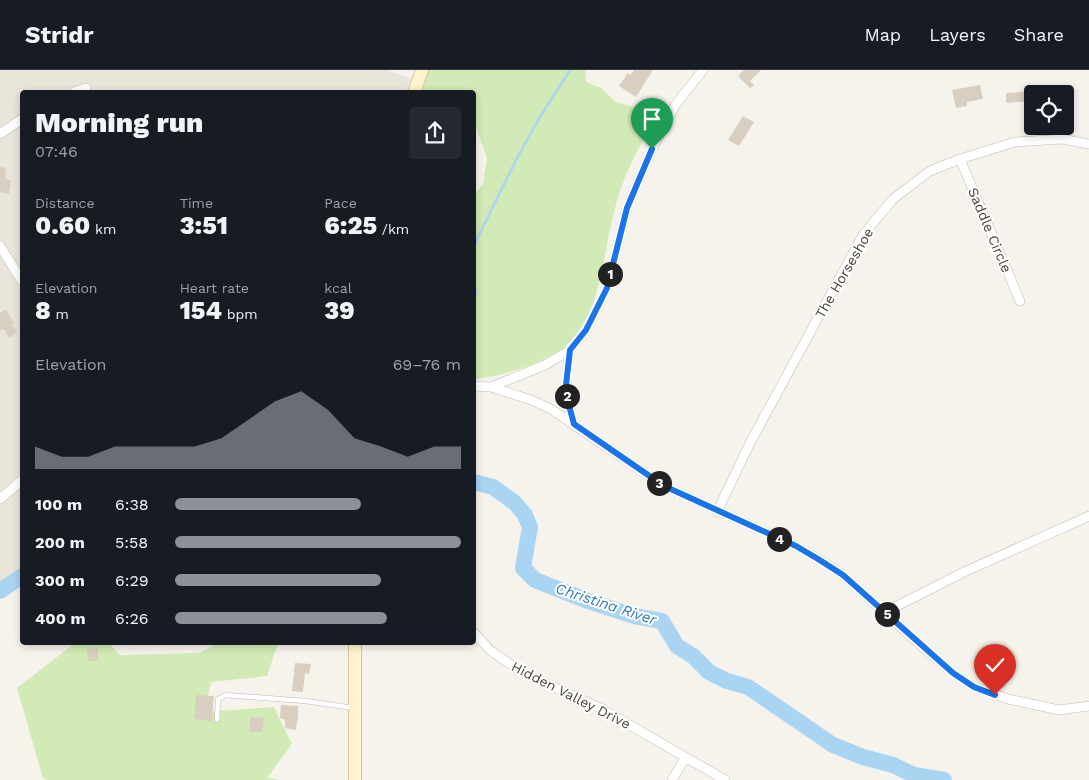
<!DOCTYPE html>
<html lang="en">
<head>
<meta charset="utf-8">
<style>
	body { margin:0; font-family:"Work Sans",sans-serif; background:#242831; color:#f1f3f6; height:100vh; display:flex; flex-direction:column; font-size:19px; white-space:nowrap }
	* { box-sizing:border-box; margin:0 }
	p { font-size:16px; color:#9ea1a6 }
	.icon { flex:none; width:28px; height:28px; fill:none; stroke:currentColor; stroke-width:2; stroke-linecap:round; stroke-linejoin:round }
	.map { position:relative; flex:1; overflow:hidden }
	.panel { position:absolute; left:20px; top:20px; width:456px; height:555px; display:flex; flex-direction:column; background:#171b24; border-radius:5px; box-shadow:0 2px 8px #0003 }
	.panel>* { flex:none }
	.buttons { position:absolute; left:1024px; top:15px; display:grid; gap:10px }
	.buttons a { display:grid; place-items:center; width:50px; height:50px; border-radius:5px; background:#171b24; box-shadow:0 2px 8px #0003; font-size:25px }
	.pin { position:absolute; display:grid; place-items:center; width:42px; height:42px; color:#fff; margin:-51px -21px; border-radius:50% 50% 50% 0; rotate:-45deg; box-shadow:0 0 5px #0007 }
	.pin .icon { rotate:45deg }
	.km { position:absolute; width:25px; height:25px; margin:-12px; border-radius:50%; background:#222; color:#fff; font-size:14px; line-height:25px; text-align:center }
	.round { display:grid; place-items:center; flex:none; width:52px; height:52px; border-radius:5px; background:#242831 }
	.head { display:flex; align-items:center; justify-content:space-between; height:85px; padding:0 15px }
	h1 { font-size:28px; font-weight:800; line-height:38px }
	.figures { display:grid; grid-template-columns:repeat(3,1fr); gap:8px; height:85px; padding:5px 15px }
	.figures div { display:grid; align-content:center }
	.figures b { font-size:25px; font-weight:800 }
	.figures small { font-size:14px; font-weight:400 }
	.figures p { font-size:14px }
	.chart { height:140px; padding:10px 15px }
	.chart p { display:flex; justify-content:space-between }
	.chart svg { width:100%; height:90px; margin-top:5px; fill:#8c9099; opacity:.7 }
	ul { padding:0 15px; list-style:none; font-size:16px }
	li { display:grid; grid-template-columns:80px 60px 1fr; align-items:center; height:38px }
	li i { height:12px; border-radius:6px; background:#8c9099 }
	header { display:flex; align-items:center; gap:30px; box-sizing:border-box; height:70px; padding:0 25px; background:#171b24; border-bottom:1px solid #363941 }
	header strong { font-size:24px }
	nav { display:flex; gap:28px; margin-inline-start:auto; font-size:18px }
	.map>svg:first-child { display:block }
	.residential { fill:#eae5da }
	.green { fill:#d2eab5 }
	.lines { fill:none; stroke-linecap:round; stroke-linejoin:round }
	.stream { stroke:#a9d4f2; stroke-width:2.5 }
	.river { stroke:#a9d4f2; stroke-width:16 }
	.building { fill:#d8cfc1 }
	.lane-casing { stroke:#c2bbae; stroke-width:5.5 }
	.street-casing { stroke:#c2bbae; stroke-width:10 }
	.secondary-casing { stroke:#d6c79b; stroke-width:14 }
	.lane { stroke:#fff; stroke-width:4.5 }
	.street { stroke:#fff; stroke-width:9 }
	.secondary { stroke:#fff3cd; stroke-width:12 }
	.route-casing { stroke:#fff; stroke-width:10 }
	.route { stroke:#1a73e8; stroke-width:6 }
	.labels { text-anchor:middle; stroke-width:4; stroke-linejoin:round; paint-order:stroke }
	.street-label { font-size:14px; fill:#4b4439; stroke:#fff }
	.water-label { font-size:15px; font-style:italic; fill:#2e7ab2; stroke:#fff }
</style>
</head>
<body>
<header>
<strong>Stridr</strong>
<nav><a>Map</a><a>Layers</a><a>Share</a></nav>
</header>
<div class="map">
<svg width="1089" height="710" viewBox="0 0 1089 710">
	<rect width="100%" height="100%" fill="#f6f3ec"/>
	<path class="residential" d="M 0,0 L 387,0 L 411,9 L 405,22 L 22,22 L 22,500 L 13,518 L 0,527 Z"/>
	<path class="green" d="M 429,0 L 585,0 L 586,12 L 601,18 L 616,32 L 639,39 L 654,52 C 639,77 625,102 617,131 C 608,161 605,193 596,224 C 592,240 577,268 563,278 C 538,295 503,306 474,309 L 474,124 L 483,114 L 487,88 L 474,52 L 474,22 L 421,22 Z
		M 75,573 L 109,573 L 119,585 L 200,583 L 217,573 L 278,573 L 267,606 L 211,612 L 204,642 L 274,637 L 292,674 L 267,708 L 279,710 L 48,710 L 43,708 L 17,618 Z"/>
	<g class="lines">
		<path class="stream" d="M 474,175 L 517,88 L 540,47 L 570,0
			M 474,218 L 476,221 L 474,227"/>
		<path class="river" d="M 474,412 L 493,417 L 515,433 L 525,445 L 530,457 L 523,498 L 535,510 L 588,531 L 634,546 L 662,551 L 677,576 L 693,586 L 709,602 L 727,611 L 748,617 L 833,675 L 863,687 L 893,695 L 914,705 L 944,710
			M 0,521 L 22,506"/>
	</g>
	<path class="building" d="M 634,0 L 653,0 L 636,27 L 619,16 L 628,3 L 631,5 Z
		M 744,0 L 761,0 L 750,11 L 754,15 L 750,18 L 738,6 Z
		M 980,15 L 983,29 L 967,32 L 967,36 L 956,38 L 952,20 Z
		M 1036,21 L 1037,24 L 1032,24 L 1032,31 L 1006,33 L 1006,23 Z
		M 743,46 L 754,52 L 739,76 L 728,70 Z
		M 0,97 L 6,98 L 5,109 L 11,110 L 9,124 L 0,122 Z
		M 6,240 L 14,253 L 12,254 L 17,262 L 9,268 L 4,259 L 0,261 L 0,243 Z
		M 98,578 L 98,591 L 88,591 L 87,579 Z
		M 295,593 L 311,594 L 309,604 L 305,603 L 303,622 L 292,621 Z
		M 196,625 L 214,626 L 212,651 L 194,649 Z
		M 281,635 L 298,636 L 298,651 L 297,651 L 296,660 L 285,658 L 285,650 L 280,648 Z
		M 251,647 L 264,648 L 262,663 L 249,661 Z"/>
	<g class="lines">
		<g class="lane-casing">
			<path id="lane" d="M 217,650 L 218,629 L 226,625 L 305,631 L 354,638"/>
		</g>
		<g class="street-casing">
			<path id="street" d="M 74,22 L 86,18
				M 0,64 L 22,49
				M 960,89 L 1020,231
				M 0,176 L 22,211
				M 570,280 C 565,310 566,324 574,354
				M 474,316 L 491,317 L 545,295 L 570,280 L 586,260 L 607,218 L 627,138 L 652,79 L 676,34 L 703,0
				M 491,317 L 531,330 L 551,339 L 664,416 L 796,476 L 819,489 L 843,505 L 927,581 L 953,603 L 974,617 L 1008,629 L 1059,640 L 1089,636
				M 0,429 L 22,410
				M 717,442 L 750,373 L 863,165 L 893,129 L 930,101 L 960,89 L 1015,72 L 1062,69 L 1089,74
				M 885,542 L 964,502 L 1089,446
				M 474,563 L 491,581 L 513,596 L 532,607 L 602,639 L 725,710
				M 672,710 L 685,688"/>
		</g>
		<g class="secondary-casing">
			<path id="secondary" d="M 414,22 L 422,0
				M 355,710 L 355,572"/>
		</g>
		<use href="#lane" class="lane"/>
		<use href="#street" class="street"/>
		<use href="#secondary" class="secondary"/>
	</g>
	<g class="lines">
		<g class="route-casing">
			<path id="route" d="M 652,79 L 627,138 L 607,218 L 586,260 L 570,280 L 566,315 L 567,328 L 574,354 L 664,416 L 796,476 L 818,489 L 843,505 L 953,603 L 974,617 L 995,625"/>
		</g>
		<use href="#route" class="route"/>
	</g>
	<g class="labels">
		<g class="street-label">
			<text transform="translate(990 160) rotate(67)" y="5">Saddle Circle</text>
			<text transform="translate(844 203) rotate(-60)" y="5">The Horseshoe</text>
			<text transform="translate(571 625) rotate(27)" y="5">Hidden Valley Drive</text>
		</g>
		<g class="water-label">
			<text transform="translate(606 534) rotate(18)" y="5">Christina River</text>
		</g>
	</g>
</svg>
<div class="buttons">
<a><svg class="icon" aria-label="locate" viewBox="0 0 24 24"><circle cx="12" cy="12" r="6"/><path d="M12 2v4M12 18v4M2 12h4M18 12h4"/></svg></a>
</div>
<div class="pin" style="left:652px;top:79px;background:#1e9e55"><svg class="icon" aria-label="arrive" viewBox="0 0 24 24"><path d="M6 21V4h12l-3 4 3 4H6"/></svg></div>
<div class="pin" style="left:995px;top:625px;background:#d93025"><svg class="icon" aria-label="check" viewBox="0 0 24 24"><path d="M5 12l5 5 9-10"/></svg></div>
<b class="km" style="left:610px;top:204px">1</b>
<b class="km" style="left:567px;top:326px">2</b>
<b class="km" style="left:659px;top:413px">3</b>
<b class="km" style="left:779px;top:469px">4</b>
<b class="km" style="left:887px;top:544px">5</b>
<section class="panel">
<div class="head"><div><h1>Morning run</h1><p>07:46</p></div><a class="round"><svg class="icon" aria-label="share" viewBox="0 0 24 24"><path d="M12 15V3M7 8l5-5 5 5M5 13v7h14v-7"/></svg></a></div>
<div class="figures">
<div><p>Distance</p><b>0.60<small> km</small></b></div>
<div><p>Time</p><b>3:51</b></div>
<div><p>Pace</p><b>6:25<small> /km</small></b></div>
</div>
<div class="figures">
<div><p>Elevation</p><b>8<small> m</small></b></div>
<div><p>Heart rate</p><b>154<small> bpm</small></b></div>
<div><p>kcal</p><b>39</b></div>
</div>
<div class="chart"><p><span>Elevation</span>69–76 m</p>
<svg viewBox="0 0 160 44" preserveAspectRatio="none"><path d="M0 44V33L10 38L20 38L30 33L40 33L50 33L60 33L70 29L80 20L90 11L100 6L110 15L120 29L130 33L140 38L150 33L160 33V44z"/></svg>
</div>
<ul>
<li><b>100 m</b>6:38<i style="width:65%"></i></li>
<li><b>200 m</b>5:58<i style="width:100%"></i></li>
<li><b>300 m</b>6:29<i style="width:72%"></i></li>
<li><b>400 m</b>6:26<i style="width:74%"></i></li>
</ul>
</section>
</div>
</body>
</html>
